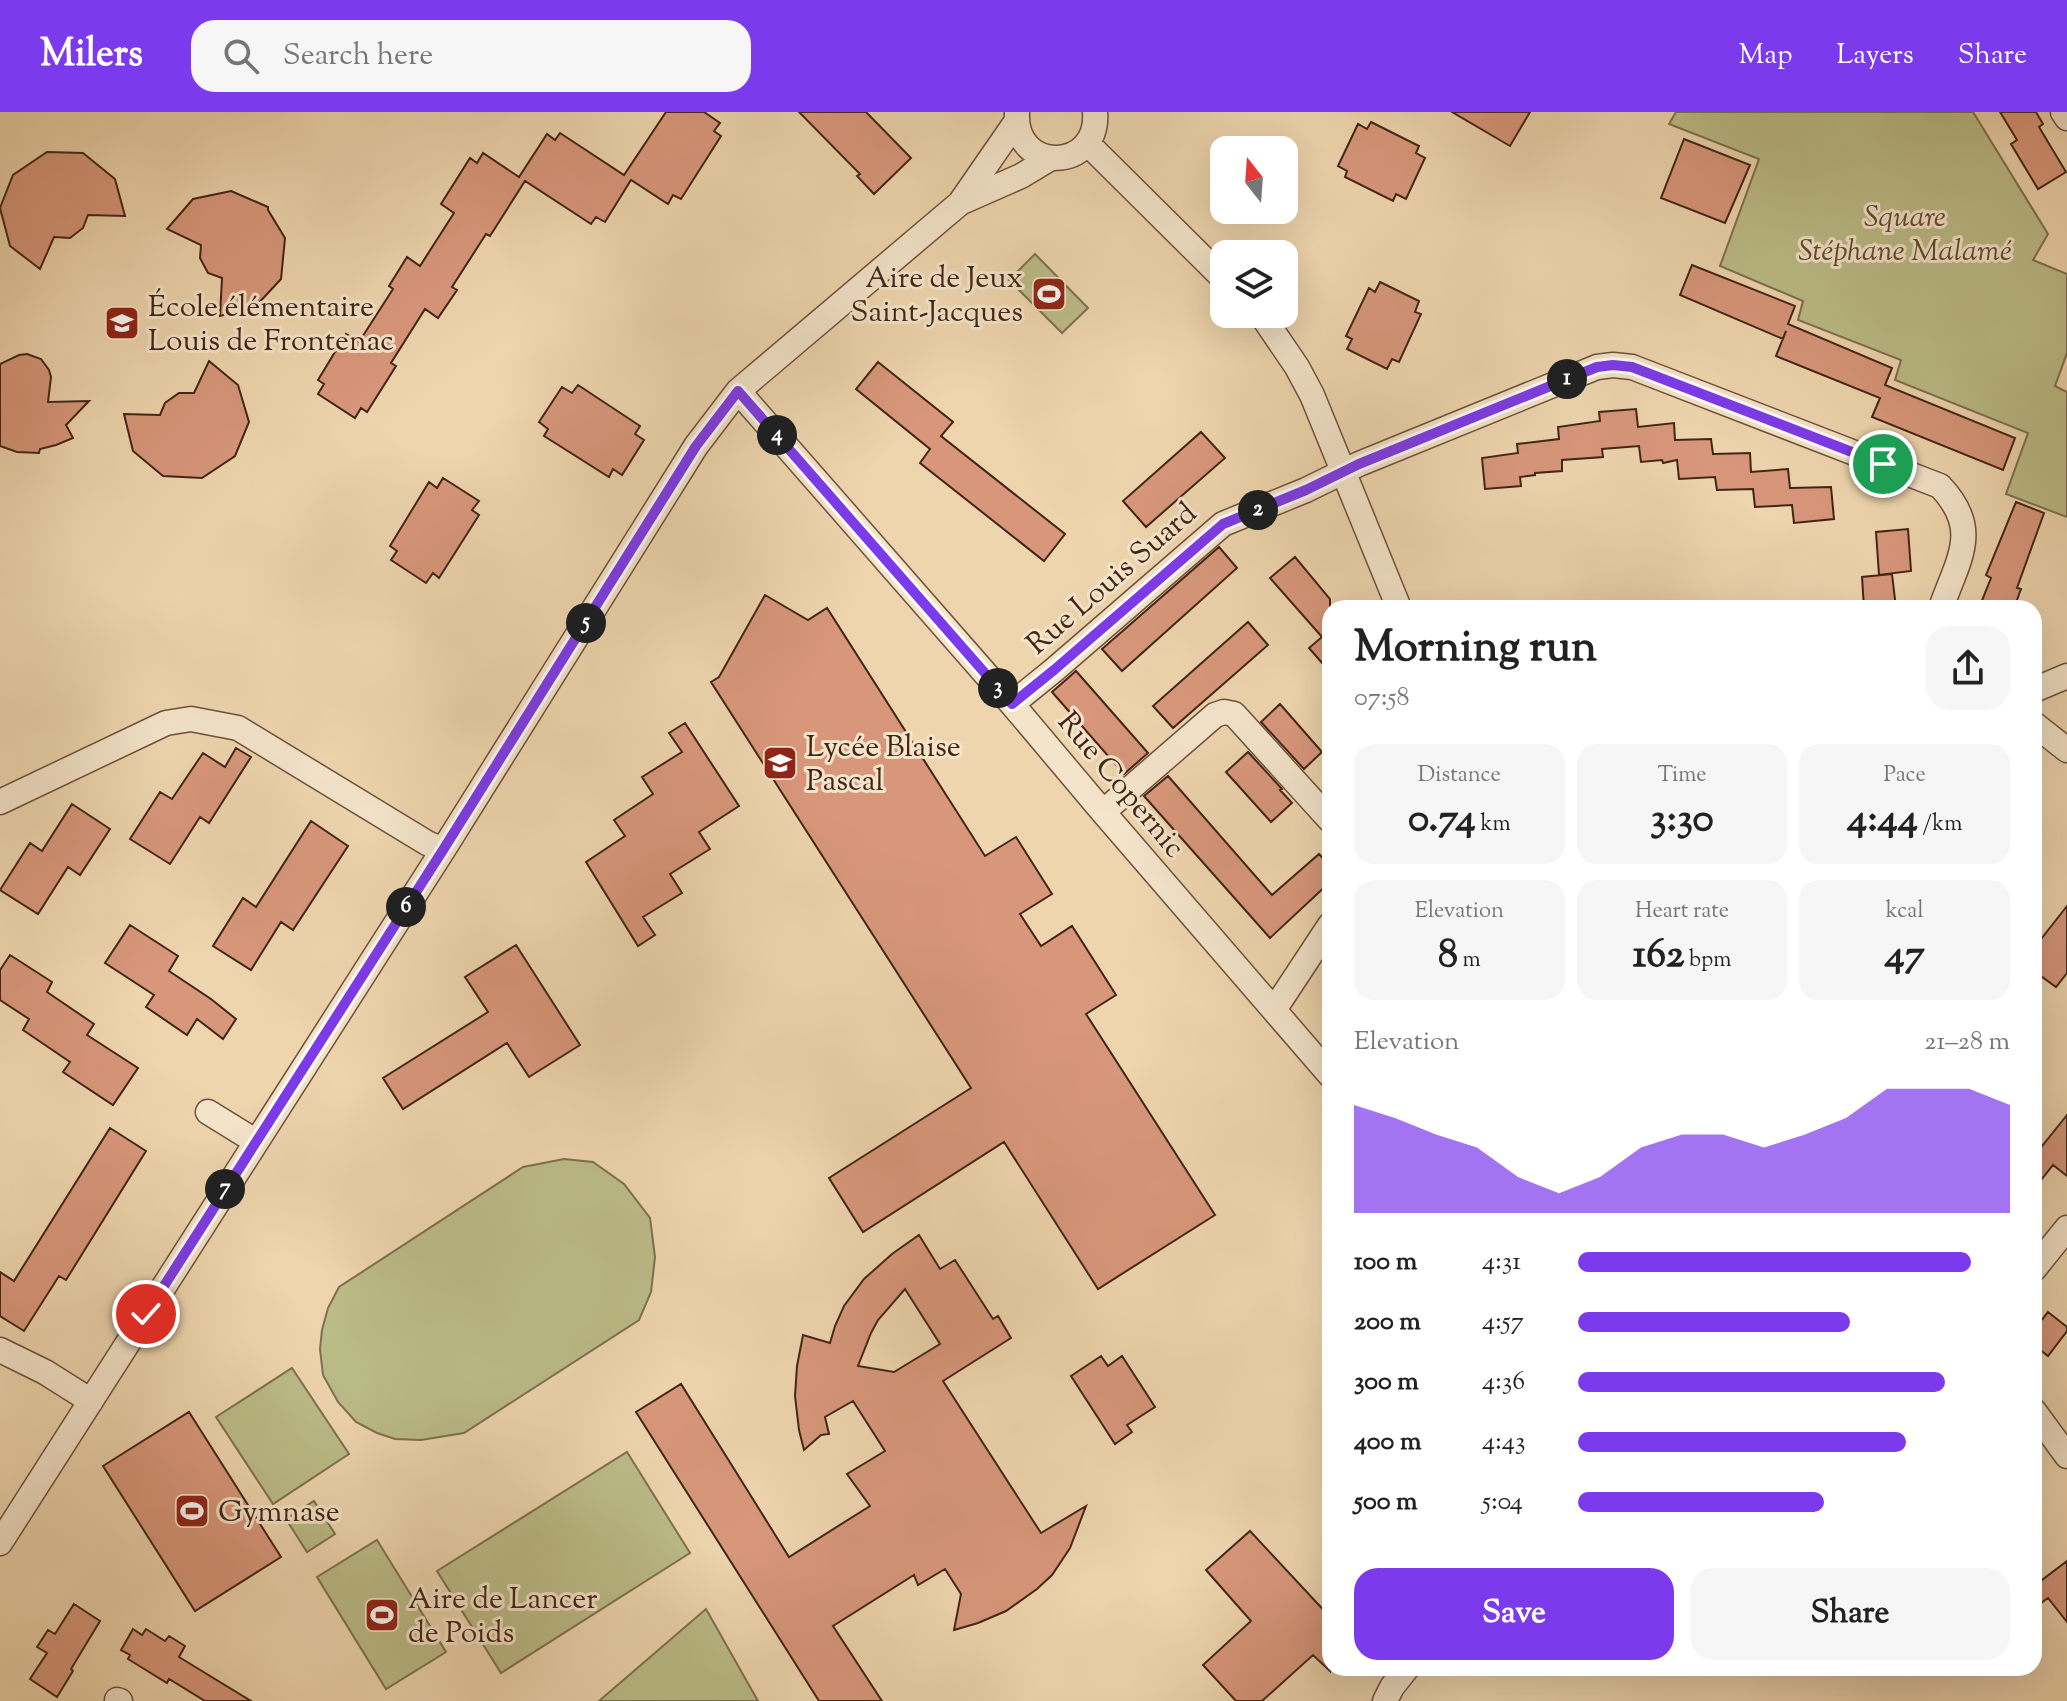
<!DOCTYPE html>
<html lang="en">
<head>
<meta charset="utf-8">
<style>
	body { margin:0; font-family:"Sorts Mill Goudy",serif; background:#f6f6f6; color:#222; height:100vh; display:flex; flex-direction:column; font-size:30px; white-space:nowrap }
	* { box-sizing:border-box; margin:0 }
	p { font-size:26px; color:#767676 }
	.icon { flex:none; width:44px; height:44px; fill:none; stroke:currentColor; stroke-width:2; stroke-linecap:round; stroke-linejoin:round }
	.map { position:relative; flex:1; overflow:hidden }
	.sheet { position:absolute; left:1322px; top:488px; width:720px; height:1076px; display:flex; flex-direction:column; background:#fff; border-radius:24px; box-shadow:0 8px 32px #0002 }
	.sheet>* { flex:none }
	.needle { width:52px; rotate:343deg }
	.fabs { position:absolute; left:1210px; top:24px; display:grid; gap:16px }
	.fabs a { display:grid; place-items:center; width:88px; height:88px; border-radius:16px; background:#fff; box-shadow:0 8px 32px #0002; font-size:40px }
	.pin { position:absolute; display:grid; place-items:center; width:68px; height:68px; color:#fff; margin:-34px; border:4px solid #fff; border-radius:50%; box-shadow:0 2px 8px #0007 }
	.km { position:absolute; width:40px; height:40px; margin:-20px; border-radius:50%; background:#222; color:#fff; font-size:22px; line-height:40px; text-align:center }
	.round { display:grid; place-items:center; flex:none; width:84px; height:84px; border-radius:24px; background:#f6f6f6 }
	.headline { display:flex; align-items:center; justify-content:space-between; height:136px; padding:0 32px }
	h1 { font-size:44px; font-weight:700; line-height:60px }
	.figures { display:grid; grid-template-columns:repeat(3,1fr); gap:12px; height:136px; padding:8px 32px }
	.figures div { display:grid; align-content:center; border-radius:20px; background:#f6f6f6; text-align:center }
	.figures b { font-size:40px; font-weight:700 }
	.figures small { font-size:22px; font-weight:400 }
	.figures p { font-size:22px }
	.chart { height:224px; padding:16px 32px }
	.chart p { display:flex; justify-content:space-between }
	.chart svg { width:100%; height:144px; margin-top:8px; fill:#7c3aed; opacity:.7 }
	.cta { display:flex; gap:16px; margin-top:auto; padding:16px 32px }
	.cta a { flex:1; height:92px; border-radius:24px; background:#7c3aed; color:#fff; font-size:32px; font-weight:700; line-height:92px; text-align:center }
	.cta a+a { background:#f6f6f6; color:#222 }
	ul { padding:0 32px; list-style:none; font-size:26px }
	li { display:grid; grid-template-columns:128px 96px 1fr; align-items:center; height:60px }
	li i { height:20px; border-radius:10px; background:#7c3aed }
	header { display:flex; align-items:center; gap:48px; box-sizing:border-box; height:112px; padding:0 40px; background:#7c3aed; color:#fff }
	header strong { font-size:38px }
	nav { display:flex; gap:44px; margin-inline-start:auto; font-size:28px }
	.search { width:560px; height:72px; background:#f6f6f6; display:flex; align-items:center; gap:20px; box-sizing:border-box; padding:0 28px; border-radius:24px; color:#767676; font-size:30px }
	.map>svg:first-child { display:block }
	.green { fill:#bbbc88; stroke:#7f704f; stroke-width:2 }
	.building { fill:#d8977b; stroke:#432516; stroke-width:2; fill-rule:evenodd }
	.lines { fill:none; stroke-linecap:round; stroke-linejoin:round }
	.minor-casing { stroke:#6e513c; stroke-width:27 }
	.minor { stroke:#f4e4ca; stroke-width:24 }
	.route-casing { stroke:#fff; stroke-width:16 }
	.route { stroke:#7c3aed; stroke-width:10 }
	.labels { text-anchor:middle; stroke-width:6; stroke-linejoin:round; paint-order:stroke }
	.park-label { font-size:30px; font-style:italic; fill:#614b32; stroke:#f4e4ca }
	.poi-label { font-size:30px; fill:#432516; stroke:#f4e4ca; text-anchor:start }
	.street-label { font-size:30px; fill:#432516; stroke:#f4e4ca }
</style>
</head>
<body>
<header>
<strong>Milers</strong>
<div class="search"><svg class="icon" aria-label="search" viewBox="0 0 24 24"><circle cx="10" cy="10" r="6"/><path d="M15 15l6 6"/></svg>Search here</div>
<nav><a>Map</a><a>Layers</a><a>Share</a></nav>
</header>
<div class="map">
<svg width="2067" height="1589" viewBox="0 0 2067 1589">
	<rect width="100%" height="100%" fill="#eed5ae"/>
	<filter id="stains"><feTurbulence type="fractalNoise" baseFrequency=".0025" numOctaves="4"/><feColorMatrix values="0 0 0 0 .2 0 0 0 0 .09 0 0 0 0 .02 0 0 0 .5 -.17"/></filter>
	<radialGradient id="worn" r=".72"><stop offset=".6" stop-color="#630" stop-opacity="0"/><stop offset="1" stop-color="#630" stop-opacity=".3"/></radialGradient>
	<path class="green" d="M 1676,0 L 1973,0 L 2048,122 L 2033,148 L 2067,162 L 2067,241 L 2055,274 L 2067,280 L 2067,405 L 2006,382 L 2028,321 L 1895,268 L 1901,248 L 1798,208 L 1803,189 L 1720,154 L 1759,47 L 1669,12 Z
		M 1035,142 L 1088,196 L 1062,221 L 1009,168 Z
		M 564,1047 L 593,1050 L 624,1072 L 650,1106 L 655,1145 L 651,1180 L 639,1208 L 464,1321 L 421,1328 L 395,1327 L 377,1321 L 356,1310 L 338,1290 L 323,1263 L 320,1237 L 322,1218 L 328,1196 L 339,1175 L 523,1055 Z
		M 292,1256 L 349,1342 L 273,1392 L 216,1305 Z
		M 627,1340 L 690,1441 L 501,1561 L 437,1459 Z
		M 314,1389 L 335,1422 L 307,1440 L 286,1407 Z
		M 377,1428 L 446,1540 L 386,1577 L 317,1465 Z
		M 706,1497 L 758,1589 L 599,1589 Z"/>
	<path class="building" d="M 666,0 L 704,0 L 720,11 L 714,19 L 721,24 L 681,87 L 673,83 L 668,92 L 631,68 L 605,110 L 596,105 L 591,112 L 525,69 L 490,124 L 486,122 L 452,175 L 457,178 L 438,206 L 425,197 L 391,251 L 396,254 L 367,300 L 361,296 L 355,306 L 318,282 L 324,272 L 318,268 L 346,222 L 359,230 L 393,177 L 389,174 L 407,145 L 420,154 L 454,101 L 441,92 L 470,46 L 477,51 L 483,41 L 519,65 L 547,22 L 555,28 L 560,21 L 624,63 Z
		M 799,0 L 866,0 L 911,46 L 874,82 L 857,64 L 860,62 Z
		M 1452,0 L 1530,0 L 1510,34 Z
		M 2000,0 L 2036,0 L 2043,12 L 2039,15 L 2066,60 L 2038,77 L 2011,32 L 2017,28 Z
		M 1371,10 L 1419,34 L 1416,41 L 1425,46 L 1406,87 L 1396,82 L 1393,89 L 1345,65 L 1347,59 L 1338,54 L 1358,12 L 1367,17 Z
		M 1684,27 L 1750,53 L 1725,111 L 1661,86 Z
		M 47,40 L 83,41 L 115,67 L 125,104 L 88,103 L 83,116 L 70,126 L 54,125 L 40,157 L 10,134 L 0,96 L 13,63 Z
		M 231,79 L 268,95 L 268,98 L 285,126 L 281,167 L 255,195 L 220,204 L 222,166 L 208,161 L 200,146 L 201,133 L 167,117 L 193,87 Z
		M 1692,153 L 1795,194 L 1788,212 L 1892,256 L 1885,273 L 2015,326 L 2003,358 L 1872,305 L 1880,286 L 1776,244 L 1786,219 L 1783,227 L 1680,183 Z
		M 1380,170 L 1419,189 L 1415,200 L 1421,202 L 1399,250 L 1392,247 L 1387,257 L 1347,237 L 1352,227 L 1346,224 L 1369,176 L 1375,180 Z
		M 27,242 L 41,247 L 49,258 L 51,265 L 48,290 L 89,289 L 66,313 L 73,326 L 56,333 L 40,337 L 39,341 L 17,340 L 0,334 L 0,252 L 19,243 Z
		M 209,249 L 238,273 L 249,310 L 235,344 L 202,366 L 163,364 L 133,339 L 124,302 L 160,303 L 165,291 L 179,281 L 194,281 Z
		M 878,250 L 953,310 L 941,324 L 1065,422 L 1044,449 L 920,351 L 930,337 L 856,277 Z
		M 578,273 L 640,314 L 635,322 L 644,328 L 622,363 L 613,357 L 609,365 L 544,324 L 548,317 L 539,310 L 562,275 L 572,281 Z
		M 1636,297 L 1638,315 L 1674,311 L 1675,328 L 1711,327 L 1713,342 L 1750,341 L 1751,360 L 1788,357 L 1790,376 L 1831,375 L 1834,407 L 1794,411 L 1792,393 L 1755,395 L 1753,377 L 1717,378 L 1715,365 L 1679,367 L 1677,348 L 1663,351 L 1662,348 L 1641,350 L 1639,334 L 1602,337 L 1603,345 L 1562,348 L 1562,359 L 1535,361 L 1535,363 L 1520,365 L 1521,374 L 1485,377 L 1482,346 L 1518,341 L 1517,332 L 1559,327 L 1558,315 L 1600,309 L 1599,300 Z
		M 1201,320 L 1225,346 L 1146,415 L 1123,389 Z
		M 443,366 L 479,389 L 472,398 L 479,403 L 439,466 L 433,461 L 426,471 L 391,448 L 397,439 L 390,434 L 429,370 L 437,376 Z
		M 2016,390 L 2044,401 L 2017,476 L 2021,477 L 2014,496 L 1979,496 L 1991,466 L 1986,463 Z
		M 1908,417 L 1911,459 L 1879,463 L 1876,420 Z
		M 1219,435 L 1237,456 L 1122,559 L 1102,537 Z
		M 1295,445 L 1330,487 L 1330,560 L 1309,536 L 1322,525 L 1270,466 Z
		M 1892,462 L 1896,496 L 1864,496 L 1862,465 Z
		M 765,483 L 808,508 L 827,496 L 985,744 L 1016,725 L 1052,782 L 1020,802 L 1041,834 L 1072,814 L 1116,883 L 1086,902 L 1215,1103 L 1098,1177 L 1004,1030 L 863,1120 L 829,1066 L 971,976 L 711,570 L 719,565 Z
		M 1248,510 L 1268,533 L 1173,616 L 1153,594 Z
		M 1076,559 L 1148,641 L 1124,662 L 1052,580 Z
		M 1280,592 L 1322,640 L 1304,657 L 1261,610 Z
		M 685,611 L 739,694 L 699,720 L 710,737 L 670,762 L 682,781 L 643,805 L 655,823 L 638,834 L 586,750 L 625,724 L 614,708 L 653,682 L 642,665 L 682,640 L 669,621 Z
		M 236,636 L 251,645 L 209,711 L 200,705 L 170,752 L 130,727 L 160,680 L 172,687 L 203,641 L 225,655 Z
		M 1248,640 L 1282,677 L 1280,678 L 1292,691 L 1271,710 L 1226,660 Z
		M 1168,664 L 1272,783 L 1319,742 L 1330,754 L 1330,770 L 1270,826 L 1144,684 Z
		M 72,692 L 110,717 L 80,763 L 68,755 L 38,802 L 0,778 L 30,731 L 42,739 Z
		M 311,709 L 348,734 L 293,818 L 281,810 L 251,858 L 213,834 L 243,786 L 256,795 Z
		M 2067,794 L 2067,861 L 2056,875 L 2034,859 L 2034,836 Z
		M 130,813 L 178,844 L 169,859 L 211,887 L 236,907 L 223,927 L 197,907 L 187,923 L 146,895 L 154,883 L 105,851 Z
		M 516,833 L 580,933 L 529,965 L 507,931 L 403,997 L 383,966 L 488,900 L 465,865 Z
		M 10,843 L 52,870 L 47,880 L 94,912 L 87,923 L 138,956 L 113,993 L 63,960 L 70,950 L 23,918 L 29,907 L 0,888 L 0,858 Z
		M 2067,1003 L 2067,1064 L 2053,1053 L 2034,1077 L 2034,1044 Z
		M 110,1016 L 146,1039 L 66,1168 L 59,1164 L 24,1219 L 0,1204 L 0,1160 L 14,1169 Z
		M 919,1123 L 940,1157 L 955,1148 L 993,1207 L 998,1204 L 1011,1226 L 943,1269 L 1041,1421 L 1086,1394 L 1070,1436 L 1052,1463 L 1037,1477 L 1006,1499 L 978,1511 L 954,1518 L 961,1482 L 945,1457 L 918,1473 L 914,1463 L 833,1514 L 882,1589 L 819,1589 L 636,1300 L 681,1272 L 789,1445 L 870,1394 L 847,1362 L 885,1339 L 853,1289 L 825,1305 L 829,1322 L 821,1323 L 804,1338 L 799,1318 L 795,1284 L 797,1254 L 803,1223 L 830,1231 L 835,1214 L 844,1194 L 864,1167 L 892,1142 ZM 905,1177 L 940,1232 L 894,1260 L 858,1254 L 871,1221 L 878,1208 Z
		M 2048,1200 L 2067,1215 L 2067,1219 L 2048,1244 L 2034,1233 L 2034,1218 Z
		M 1101,1244 L 1108,1254 L 1122,1244 L 1155,1295 L 1127,1313 L 1132,1320 L 1115,1332 L 1071,1264 Z
		M 189,1300 L 281,1445 L 195,1499 L 103,1354 Z
		M 1250,1419 L 1330,1505 L 1330,1559 L 1313,1543 L 1262,1589 L 1236,1589 L 1203,1553 L 1251,1509 L 1206,1458 Z
		M 2067,1449 L 2067,1510 L 2048,1486 L 2034,1496 L 2034,1474 Z
		M 74,1492 L 100,1509 L 71,1557 L 73,1559 L 57,1585 L 30,1567 L 47,1541 L 37,1535 L 48,1518 L 55,1522 Z
		M 133,1517 L 142,1523 L 146,1517 L 165,1529 L 169,1524 L 185,1534 L 179,1545 L 251,1589 L 205,1589 L 169,1567 L 167,1571 L 128,1547 L 130,1543 L 121,1538 Z"/>
	<g class="lines">
		<g class="minor-casing">
			<path id="minor" d="M 2063,0 L 2067,6
				M 1017,1 C 1014,62 1100,60 1095,0
				M 1087,31 L 1224,167
				M 962,90 L 1021,64 L 1051,46
				M 1259,202 L 1265,208 L 1297,255 L 1312,283 L 1399,496
				M 738,279 L 1012,592 L 1103,700 L 1330,963
				M 2034,578 L 2067,564
				M 1012,592 L 1054,558 L 1223,412 L 1306,378 L 1359,352 L 1597,255 L 1613,253 L 1632,255 L 1940,374 C 1982,418 1958,447 1941,496
				M 2034,612 L 2067,638
				M 0,690 L 166,611 L 191,607 L 238,616 L 427,731 L 443,738
				M 1103,700 L 1215,603 L 1224,600 L 1234,602 L 1330,708
				M 1274,898 L 1330,813
				M 208,1000 L 255,1029
				M 2034,1157 L 2067,1116
				M 0,1238 L 45,1260 L 91,1289
				M 2034,1299 L 2067,1344
				M 0,1431 L 443,738 L 696,334 L 738,279 L 960,91 L 1016,10
				M 117,1588 L 120,1589
				M 1385,1589 L 1392,1575 L 1407,1556"/>
		</g>
		<use href="#minor" class="minor"/>
	</g>
	<g class="lines">
		<g class="route-casing">
			<path id="route" d="M 146,1202 L 443,738 L 696,334 L 738,279 L 1012,592 L 1054,558 L 1223,412 L 1306,378 L 1359,352 L 1597,255 L 1613,253 L 1632,255 L 1883,352"/>
		</g>
		<use href="#route" class="route"/>
	</g>
	<defs>
		<g id="stadium-square" transform="scale(1.8)"><rect x="-9" y="-9" width="18" height="18" rx="4" fill="#8f2418" stroke="#f4e4ca"/><path d="M0-5a6.5 5 0 1 0 0 10a6.5 5 0 1 0 0-10ZM-3.5-1.8h7v3.6h-7Z" fill="#fff"/></g>
		<g id="school-square" transform="scale(1.8)"><rect x="-9" y="-9" width="18" height="18" rx="4" fill="#8f2418" stroke="#f4e4ca"/><path d="M0-5L7-2L0 1L-7-2ZM-4 1L0 2.5L4 1V4Q0 6-4 4Z" fill="#fff"/></g>
	</defs>
	<g fill-rule="evenodd">
		<use href="#stadium-square" x="1049" y="182"/>
		<use href="#school-square" x="122" y="211"/>
		<use href="#school-square" x="780" y="651"/>
		<use href="#stadium-square" x="192" y="1399"/>
		<use href="#stadium-square" x="382" y="1503"/>
	</g>
	<g class="labels">
		<g class="park-label">
			<text x="1905" y="114">Square<tspan x="1905" dy="34">Stéphane Malamé</tspan></text>
		</g>
		<g class="poi-label">
			<text x="1023" y="175" text-anchor="end">Aire de Jeux<tspan x="1023" dy="34">Saint-Jacques</tspan></text>
			<text x="148" y="204">École élémentaire<tspan x="148" dy="34">Louis de Frontenac</tspan></text>
			<text x="806" y="644">Lycée Blaise<tspan x="806" dy="34">Pascal</tspan></text>
			<text x="218" y="1409">Gymnase</text>
			<text x="408" y="1496">Aire de Lancer<tspan x="408" dy="34">de Poids</tspan></text>
		</g>
		<g class="street-label">
			<text transform="translate(1111 466) rotate(-41)" y="10">Rue Louis Suard</text>
			<text transform="translate(1122 672) rotate(50)" y="10">Rue Copernic</text>
		</g>
	</g>
	<rect width="100%" height="100%" filter="url(#stains)"/>
	<rect width="100%" height="100%" fill="url(#worn)"/>
</svg>
<div class="fabs">
<a><svg class="needle" viewBox="-14 -14 28 28"><path d="M0-13l5 13h-10z" fill="#e53935"/><path d="M0 13l5-13h-10z" fill="#767676"/></svg></a>
<a><svg class="icon" aria-label="layers" viewBox="0 0 24 24"><path d="M12 4l9 5-9 5-9-5zM3 14l9 5 9-5"/></svg></a>
</div>
<div class="pin" style="left:1883px;top:352px;background:#1e9e55"><svg class="icon" aria-label="arrive" viewBox="0 0 24 24"><path d="M6 21V4h12l-3 4 3 4H6"/></svg></div>
<div class="pin" style="left:146px;top:1202px;background:#d93025"><svg class="icon" aria-label="check" viewBox="0 0 24 24"><path d="M5 12l5 5 9-10"/></svg></div>
<b class="km" style="left:1567px;top:267px">1</b>
<b class="km" style="left:1258px;top:398px">2</b>
<b class="km" style="left:998px;top:576px">3</b>
<b class="km" style="left:777px;top:323px">4</b>
<b class="km" style="left:586px;top:511px">5</b>
<b class="km" style="left:406px;top:795px">6</b>
<b class="km" style="left:225px;top:1077px">7</b>
<section class="sheet">
<div class="headline"><div><h1>Morning run</h1><p>07:58</p></div><a class="round"><svg class="icon" aria-label="share" viewBox="0 0 24 24"><path d="M12 15V3M7 8l5-5 5 5M5 13v7h14v-7"/></svg></a></div>
<div class="figures">
<div><p>Distance</p><b>0.74<small> km</small></b></div>
<div><p>Time</p><b>3:30</b></div>
<div><p>Pace</p><b>4:44<small> /km</small></b></div>
</div>
<div class="figures">
<div><p>Elevation</p><b>8<small> m</small></b></div>
<div><p>Heart rate</p><b>162<small> bpm</small></b></div>
<div><p>kcal</p><b>47</b></div>
</div>
<div class="chart"><p><span>Elevation</span>21–28 m</p>
<svg viewBox="0 0 160 44" preserveAspectRatio="none"><path d="M0 44V11L10 15L20 20L30 24L40 33L50 38L60 33L70 24L80 20L90 20L100 24L110 20L120 15L130 6L140 6L150 6L160 11V44z"/></svg>
</div>
<ul>
<li><b>100 m</b>4:31<i style="width:91%"></i></li>
<li><b>200 m</b>4:57<i style="width:63%"></i></li>
<li><b>300 m</b>4:36<i style="width:85%"></i></li>
<li><b>400 m</b>4:43<i style="width:76%"></i></li>
<li><b>500 m</b>5:04<i style="width:57%"></i></li>
</ul>
<div class="cta"><a>Save</a><a>Share</a></div>
</section>
</div>
</body>
</html>
